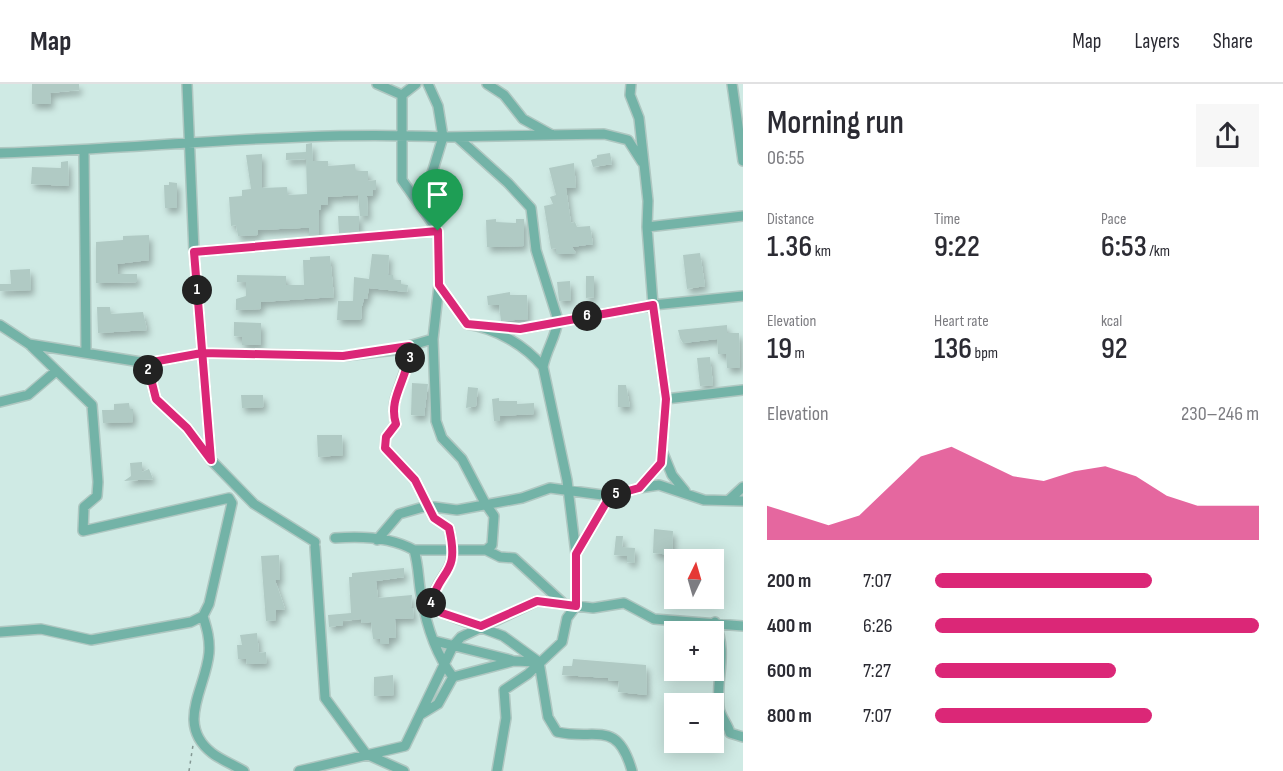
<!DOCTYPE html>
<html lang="en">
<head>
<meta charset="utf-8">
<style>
	body { margin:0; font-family:"Sofia Sans Condensed",sans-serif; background:#f7f7f7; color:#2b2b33; height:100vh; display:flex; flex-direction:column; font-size:22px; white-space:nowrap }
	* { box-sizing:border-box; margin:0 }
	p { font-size:20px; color:#7c7c81 }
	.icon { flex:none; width:33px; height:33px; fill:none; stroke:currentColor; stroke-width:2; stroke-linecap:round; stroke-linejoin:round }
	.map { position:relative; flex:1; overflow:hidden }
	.details { display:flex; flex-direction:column; background:#fff; width:540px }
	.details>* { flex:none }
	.needle { width:39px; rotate:5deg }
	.buttons { position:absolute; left:664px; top:465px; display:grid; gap:12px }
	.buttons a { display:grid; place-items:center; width:60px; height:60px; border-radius:0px; background:#fff; box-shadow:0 3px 15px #0003; font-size:30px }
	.pin { position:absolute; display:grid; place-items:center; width:51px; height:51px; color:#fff; margin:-62px -26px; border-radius:50% 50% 50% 0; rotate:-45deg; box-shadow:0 0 6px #0007 }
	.pin .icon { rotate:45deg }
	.km { position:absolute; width:30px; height:30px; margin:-15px; border-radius:50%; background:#222; color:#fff; font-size:16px; line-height:30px; text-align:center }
	.round { display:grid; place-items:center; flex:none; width:63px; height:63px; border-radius:0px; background:#f7f7f7 }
	.head { display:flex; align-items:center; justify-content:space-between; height:102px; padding:0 24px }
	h1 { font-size:33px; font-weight:600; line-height:45px }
	.figures { display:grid; grid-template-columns:repeat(3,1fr); gap:9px; height:102px; padding:6px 24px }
	.figures div { display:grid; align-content:center }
	.figures b { font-size:30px; font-weight:600 }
	.figures small { font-size:16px; font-weight:400 }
	.figures p { font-size:16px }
	.chart { height:168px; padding:12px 24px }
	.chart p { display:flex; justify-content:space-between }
	.chart svg { width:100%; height:108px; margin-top:6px; fill:#db2777; opacity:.7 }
	ul { padding:0 24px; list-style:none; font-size:20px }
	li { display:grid; grid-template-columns:96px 72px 1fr; align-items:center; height:45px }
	li i { height:15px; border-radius:8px; background:#db2777 }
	header { display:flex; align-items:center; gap:36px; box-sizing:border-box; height:84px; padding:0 30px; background:#fff; border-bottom:2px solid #e1e1e2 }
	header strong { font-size:28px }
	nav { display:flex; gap:33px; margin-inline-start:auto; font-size:21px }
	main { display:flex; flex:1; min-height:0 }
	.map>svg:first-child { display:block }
	.building { fill:#b0cac4; filter:url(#shadow) }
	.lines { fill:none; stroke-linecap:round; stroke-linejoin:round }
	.minor-casing { stroke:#afc7c1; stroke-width:12 }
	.path { stroke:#839793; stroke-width:1.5; stroke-dasharray:3 4.5; stroke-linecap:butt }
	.minor { stroke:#73b3a7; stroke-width:9 }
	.route-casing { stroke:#fff; stroke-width:12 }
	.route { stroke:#db2777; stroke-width:8 }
</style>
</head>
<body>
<header>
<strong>Map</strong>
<nav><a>Map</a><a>Layers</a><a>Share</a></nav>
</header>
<main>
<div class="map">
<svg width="743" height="687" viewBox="0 0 743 687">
	<defs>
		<filter id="shadow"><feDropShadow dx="3" dy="5" stdDeviation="3" flood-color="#0004"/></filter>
	</defs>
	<rect width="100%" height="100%" fill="#cfeae4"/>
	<path class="building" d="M 32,0 L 79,0 L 79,6 L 50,9 L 51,20 L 32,20 Z
		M 312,59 L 313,77 L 328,77 L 328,82 L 355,80 L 356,87 L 368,87 L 368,97 L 376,96 L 376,106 L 373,106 L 373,112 L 367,112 L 368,132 L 360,132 L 358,111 L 328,113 L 328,121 L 321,121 L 321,126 L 319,126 L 319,150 L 309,151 L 309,144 L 301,144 L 258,146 L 258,151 L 238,152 L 236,141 L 231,142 L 229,113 L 242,112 L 242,106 L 251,105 L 246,71 L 262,70 L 262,104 L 287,103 L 288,111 L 307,110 L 306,75 L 286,76 L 286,69 L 306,68 L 306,60 Z
		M 610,69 L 612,80 L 593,83 L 591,76 L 597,74 L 597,71 Z
		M 68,77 L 69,102 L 31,100 L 32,83 L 61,84 L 61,78 Z
		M 574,79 L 576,104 L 566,104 L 571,139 L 575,138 L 577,143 L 590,142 L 593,160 L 572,163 L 576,169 L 556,170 L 556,164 L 551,165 L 544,122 L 553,120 L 550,113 L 556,111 L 549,84 Z
		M 169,98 L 177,99 L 177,124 L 165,124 L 164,101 L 169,101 Z
		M 338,132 L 359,132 L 359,147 L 339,149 Z
		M 496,135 L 496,138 L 516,139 L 516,135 L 524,135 L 524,162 L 487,163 L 486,136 Z
		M 149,151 L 149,176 L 117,180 L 118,190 L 137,190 L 137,198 L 96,199 L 96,158 L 123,156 L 123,152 Z
		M 700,169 L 705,202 L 687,205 L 683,171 Z
		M 372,170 L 389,171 L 388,191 L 393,191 L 393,196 L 401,196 L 401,200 L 408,201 L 407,208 L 369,204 L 367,215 L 364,215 L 362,222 L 361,236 L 337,236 L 338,217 L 353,217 L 354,193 L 369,195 Z
		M 330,172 L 334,213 L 261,218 L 261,225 L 236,226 L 236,215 L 246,212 L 246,198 L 237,198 L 237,191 L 286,192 L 286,201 L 304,201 L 303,176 L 310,176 L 310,173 Z
		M 30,185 L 31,206 L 0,207 L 0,200 L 11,200 L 10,186 Z
		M 586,192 L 594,192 L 594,213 L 586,214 Z
		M 570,197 L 571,216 L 559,217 L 557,198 Z
		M 510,208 L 510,211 L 527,211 L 528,235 L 501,237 L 499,221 L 488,221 L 487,212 Z
		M 97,223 L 110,223 L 111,230 L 143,228 L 147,246 L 98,249 Z
		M 234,238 L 261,239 L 261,261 L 242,261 L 242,253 L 234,252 Z
		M 727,241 L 727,249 L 739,249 L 740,284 L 727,284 L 726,270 L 718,270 L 717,255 L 683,259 L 680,254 L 678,246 Z
		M 710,273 L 713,301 L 700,302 L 697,274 Z
		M 412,299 L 428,300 L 424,332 L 411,331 Z
		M 618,301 L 626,301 L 630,323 L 618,323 Z
		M 468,303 L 478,304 L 476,322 L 466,324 Z
		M 241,311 L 263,311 L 264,323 L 242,324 Z
		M 499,314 L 499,317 L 517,317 L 517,320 L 534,319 L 534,330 L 500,332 L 500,337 L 494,337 L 492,315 Z
		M 129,319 L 130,325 L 133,325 L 133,338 L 103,339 L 102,326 L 114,326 L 114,320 Z
		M 317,351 L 342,351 L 343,371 L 318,373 Z
		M 142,378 L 142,388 L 149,385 L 153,395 L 124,397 L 131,392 L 130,379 Z
		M 654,445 L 673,447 L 672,471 L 653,469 Z
		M 616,452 L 623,452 L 622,463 L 635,464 L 634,479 L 627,478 L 627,472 L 614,471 Z
		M 279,471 L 280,496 L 275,496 L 285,525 L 276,526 L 276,536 L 266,537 L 261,472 Z
		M 404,484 L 404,493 L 376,497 L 378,514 L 412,511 L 411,524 L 413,524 L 414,534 L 395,535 L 396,554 L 389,554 L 389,560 L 380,560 L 380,555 L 373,555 L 371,538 L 362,539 L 361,535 L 343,537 L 343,541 L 329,543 L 328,531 L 351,529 L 349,493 L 352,493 L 352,489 Z
		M 257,549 L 259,569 L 266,568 L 267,579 L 247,580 L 246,575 L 238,575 L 237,561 L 242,561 L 240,551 Z
		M 573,575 L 646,581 L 647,611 L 618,608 L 619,597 L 608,596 L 609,594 L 562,591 L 563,582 L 572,582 Z
		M 393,591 L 394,611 L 374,612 L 374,593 Z"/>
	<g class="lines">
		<g class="minor-casing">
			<path id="minor" d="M 187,0 L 194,168 L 211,376
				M 377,0 L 402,11
				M 487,0 L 504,11 L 523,35 L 552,51
				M 732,0 L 743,77
				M 457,53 L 508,99 L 531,124 L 536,166 L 558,236 C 556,253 546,266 543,283
				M 84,67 L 86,269
				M 0,69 C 147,65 295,46 443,53 L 438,22 L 428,0
				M 422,122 L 443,53 L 604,50 L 628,56 L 642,78
				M 647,143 L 743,132
				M 194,168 L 438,147
				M 439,201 L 467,240 C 495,244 525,261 543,283 L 567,396 L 576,470
				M 0,241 L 29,260 L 92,321 L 98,398 L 97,412 L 84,423 L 83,447 L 229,414 L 232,419 L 209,520 L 203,532 L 191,538 L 91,556 L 41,545 L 0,548
				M 489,243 L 520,245 L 653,221 L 743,212
				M 433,255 L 436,337 L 442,354 L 462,375 L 485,419 L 494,432 L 492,461 L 486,466
				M 29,260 L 147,279 L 202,269 L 343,272 L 395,266 L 433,255 L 439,201 L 438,147 L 402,96 L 402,11 L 416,0
				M 409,262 C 410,292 387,312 396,340 L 386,353 L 385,364 L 415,396 L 434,434 L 449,444 C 460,492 440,483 431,519 L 442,529 L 503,552 L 539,578 L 548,633 L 557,648 C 596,657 617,634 632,687
				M 147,279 L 156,315 L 187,344 L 211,376 L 254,420 L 315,458
				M 666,315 L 743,306
				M 0,318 L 28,311 L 56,287
				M 663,369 L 672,391 L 685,407
				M 639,404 L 659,401 L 704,416 L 743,417
				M 730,415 L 743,403
				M 335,454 C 360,452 391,453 414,466 C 419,483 418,495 421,511 C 426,539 436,571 453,593
				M 377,456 L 399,430 L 427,422 L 457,426 L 522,414 L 550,404 L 610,412
				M 315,463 L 325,614 L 366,670 L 404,687
				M 414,466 L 486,466 L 500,473 L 514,474 L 563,519
				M 203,532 C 207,545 210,555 209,569 C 206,604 175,640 212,669 C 221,676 234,681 244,687
				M 715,538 C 728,572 716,590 719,623 C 720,633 728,640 730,649 L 743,653
				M 435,557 L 511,576
				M 420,631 L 438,620 L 453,593 L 514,577 L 537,578
				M 299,687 L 405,662 L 453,562 L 461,553 L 537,517 L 593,524 L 624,519 L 654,535 L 743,542
				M 497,687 L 506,634 L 504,606 L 528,590 L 562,558 L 567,534 L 576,522 L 576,470 L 610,412 L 639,404 L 661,379 L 666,315 L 653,221 L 647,143 L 648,117 L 639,34 L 630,11 L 631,0"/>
		</g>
		<path class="path" d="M 189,687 L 193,661"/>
		<use href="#minor" class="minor"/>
	</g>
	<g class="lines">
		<g class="route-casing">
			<path id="route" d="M 438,147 L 194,168 L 211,376 L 187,344 L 156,315 L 147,279 L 202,269 L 343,272 L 409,262 C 411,293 387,312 396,340 L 386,353 L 385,364 L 415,396 L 434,434 L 449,444 C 460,492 441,483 431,519 L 442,529 L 481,542 L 537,517 L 576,522 L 576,470 L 610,412 L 639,404 L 661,379 L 666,315 L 653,221 L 520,245 L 467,240 L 439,201 L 438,147"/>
		</g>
		<use href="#route" class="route"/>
	</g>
</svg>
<div class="buttons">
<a><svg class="needle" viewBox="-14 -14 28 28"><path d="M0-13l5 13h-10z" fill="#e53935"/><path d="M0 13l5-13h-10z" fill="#7c7c81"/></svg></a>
<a>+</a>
<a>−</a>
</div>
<div class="pin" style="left:438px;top:147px;background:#1e9e55"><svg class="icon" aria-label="arrive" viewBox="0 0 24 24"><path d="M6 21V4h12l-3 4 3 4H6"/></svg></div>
<b class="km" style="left:197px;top:206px">1</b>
<b class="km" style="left:148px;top:286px">2</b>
<b class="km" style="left:410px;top:274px">3</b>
<b class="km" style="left:431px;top:519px">4</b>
<b class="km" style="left:616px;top:410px">5</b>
<b class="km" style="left:587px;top:232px">6</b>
</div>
<section class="details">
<div class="head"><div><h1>Morning run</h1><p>06:55</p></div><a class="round"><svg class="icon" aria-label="share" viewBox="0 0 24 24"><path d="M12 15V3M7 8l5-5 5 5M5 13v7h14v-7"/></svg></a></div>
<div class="figures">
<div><p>Distance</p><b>1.36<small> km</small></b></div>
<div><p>Time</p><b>9:22</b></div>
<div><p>Pace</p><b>6:53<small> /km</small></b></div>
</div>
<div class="figures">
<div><p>Elevation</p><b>19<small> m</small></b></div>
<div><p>Heart rate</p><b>136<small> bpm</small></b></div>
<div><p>kcal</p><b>92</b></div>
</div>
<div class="chart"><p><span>Elevation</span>230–246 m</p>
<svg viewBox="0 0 160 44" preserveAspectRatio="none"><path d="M0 44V30L10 34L20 38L30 34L40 22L50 10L60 6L70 12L80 18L90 20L100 16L110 14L120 18L130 26L140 30L150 30L160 30V44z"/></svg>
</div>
<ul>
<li><b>200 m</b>7:07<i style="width:67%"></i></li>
<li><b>400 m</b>6:26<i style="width:100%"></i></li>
<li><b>600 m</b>7:27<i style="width:56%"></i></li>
<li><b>800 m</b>7:07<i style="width:67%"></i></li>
</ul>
</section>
</main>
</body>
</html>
